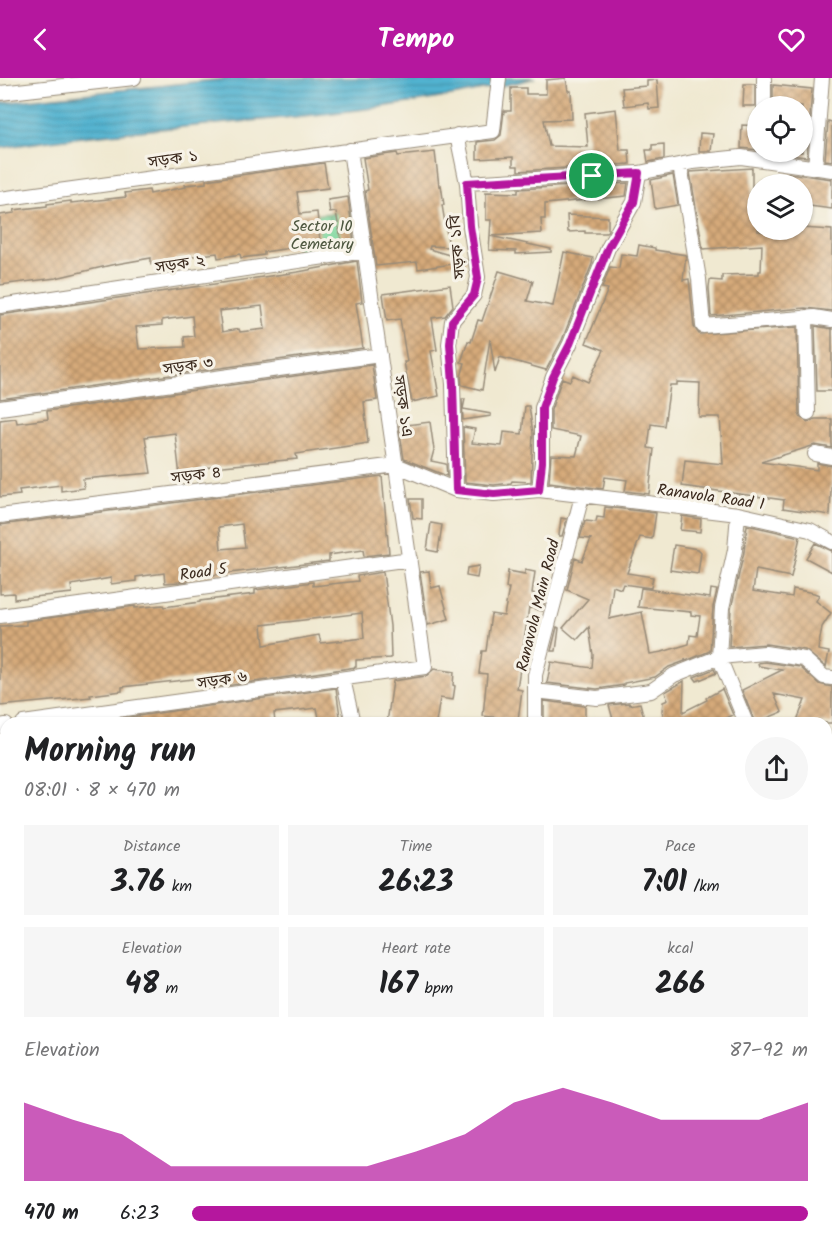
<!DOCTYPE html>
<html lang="en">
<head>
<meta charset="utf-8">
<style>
	body { margin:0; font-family:Kalam,"Noto Sans Bengali",sans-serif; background:#f6f6f6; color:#202124; height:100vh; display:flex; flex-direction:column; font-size:22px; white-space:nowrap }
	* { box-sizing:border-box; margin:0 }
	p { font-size:20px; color:#757577 }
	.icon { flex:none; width:33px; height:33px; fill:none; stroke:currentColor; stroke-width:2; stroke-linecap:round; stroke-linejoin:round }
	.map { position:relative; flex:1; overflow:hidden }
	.details { position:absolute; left:0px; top:639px; width:832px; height:531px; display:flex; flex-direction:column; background:#fff; border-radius:18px 18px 0 0; box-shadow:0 2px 4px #0004 }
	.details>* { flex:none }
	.buttons { position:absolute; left:747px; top:18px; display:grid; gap:12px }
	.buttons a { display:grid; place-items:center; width:66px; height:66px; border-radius:50%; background:#fff; box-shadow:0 2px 4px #0004; font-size:30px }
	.pin { position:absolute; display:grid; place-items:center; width:51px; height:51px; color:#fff; margin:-26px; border:3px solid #fff; border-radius:50%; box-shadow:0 2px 6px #0007 }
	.round { display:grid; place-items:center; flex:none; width:63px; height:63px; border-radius:32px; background:#f6f6f6 }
	.head { display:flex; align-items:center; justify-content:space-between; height:102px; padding:0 24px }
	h1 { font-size:33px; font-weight:600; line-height:45px }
	.metrics { display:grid; grid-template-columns:repeat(3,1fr); gap:9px; height:102px; padding:6px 24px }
	.metrics div { display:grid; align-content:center; border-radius:0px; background:#f6f6f6; text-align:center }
	.metrics b { font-size:30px; font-weight:600 }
	.metrics small { font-size:16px; font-weight:400 }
	.metrics p { font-size:16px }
	.chart { height:168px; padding:12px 24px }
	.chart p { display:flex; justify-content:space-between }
	.chart svg { width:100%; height:108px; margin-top:6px; fill:#b5179e; opacity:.7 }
	ul { padding:0 24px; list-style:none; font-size:20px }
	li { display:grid; grid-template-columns:96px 72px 1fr; align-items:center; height:45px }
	li i { height:15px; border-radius:8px; background:#b5179e }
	header { display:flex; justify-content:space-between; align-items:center; height:78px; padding:0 24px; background:#b5179e; color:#fff; font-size:27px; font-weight:600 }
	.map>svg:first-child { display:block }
	.cemetery { fill:url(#cemetery-stones); stroke:#5c815e; stroke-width:1.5 }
	.water { fill:url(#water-rules); stroke:#466e77; stroke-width:1.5 }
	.building { fill:url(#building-cross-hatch); fill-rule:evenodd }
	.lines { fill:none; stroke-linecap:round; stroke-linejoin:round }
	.street-casing { stroke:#968a78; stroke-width:16 }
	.street { stroke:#fff; stroke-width:14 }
	.route-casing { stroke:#fff; stroke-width:12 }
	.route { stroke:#b5179e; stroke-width:8 }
	.labels { text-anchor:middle; stroke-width:6; stroke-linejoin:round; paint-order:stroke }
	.street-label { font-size:16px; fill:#3b2a1e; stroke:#f7f3e8 }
	.park-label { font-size:16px; fill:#4c563e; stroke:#f7f3e8 }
</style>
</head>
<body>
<header><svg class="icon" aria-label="back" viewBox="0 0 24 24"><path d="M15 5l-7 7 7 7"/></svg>Tempo<svg class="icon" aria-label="heart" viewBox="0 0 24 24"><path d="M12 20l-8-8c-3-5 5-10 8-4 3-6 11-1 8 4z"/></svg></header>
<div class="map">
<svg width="832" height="1170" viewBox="0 0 832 1170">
	<defs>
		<pattern id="cemetery-stones" width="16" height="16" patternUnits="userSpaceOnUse" patternTransform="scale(1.5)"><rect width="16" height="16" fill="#7ed89f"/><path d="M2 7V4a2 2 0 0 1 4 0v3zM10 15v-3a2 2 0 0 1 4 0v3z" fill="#6eba88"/></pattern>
		<pattern id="water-rules" width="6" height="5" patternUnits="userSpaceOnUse" patternTransform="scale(1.5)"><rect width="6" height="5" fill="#51b2d0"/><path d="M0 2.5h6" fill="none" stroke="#4491a8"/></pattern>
		<pattern id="building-cross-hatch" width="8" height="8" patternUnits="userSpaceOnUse" patternTransform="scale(1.5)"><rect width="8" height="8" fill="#d6aa7a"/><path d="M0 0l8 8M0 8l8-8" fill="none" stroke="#af8b63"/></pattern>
	</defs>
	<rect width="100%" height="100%" fill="#f7f3e8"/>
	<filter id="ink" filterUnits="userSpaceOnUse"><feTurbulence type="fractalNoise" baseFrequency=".0167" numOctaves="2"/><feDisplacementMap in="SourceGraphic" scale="12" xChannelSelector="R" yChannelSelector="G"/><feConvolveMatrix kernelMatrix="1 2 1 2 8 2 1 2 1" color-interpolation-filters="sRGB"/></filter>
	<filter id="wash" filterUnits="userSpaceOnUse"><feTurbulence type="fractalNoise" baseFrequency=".008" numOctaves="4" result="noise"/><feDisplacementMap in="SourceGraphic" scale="24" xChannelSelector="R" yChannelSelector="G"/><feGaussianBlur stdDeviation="1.35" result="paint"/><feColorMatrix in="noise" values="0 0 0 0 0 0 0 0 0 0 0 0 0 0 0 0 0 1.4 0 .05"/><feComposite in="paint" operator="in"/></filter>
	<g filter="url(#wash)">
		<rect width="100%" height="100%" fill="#f0e9d1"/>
		<path class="cemetery" d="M 352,133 L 353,170 L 297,181 L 295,139 Z"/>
		<path class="water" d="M 233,0 L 535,0 C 360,45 177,42 0,70 L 0,25 Z"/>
		<g id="blocks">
			<path class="building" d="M 566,0 L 568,13 L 571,13 L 572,41 L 544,42 L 549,68 L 588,69 L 585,35 L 616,31 L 620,72 L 629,72 L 630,86 L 518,93 L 518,88 L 513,88 L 513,79 L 477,81 L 477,64 L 495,62 L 501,57 L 504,33 L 511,33 L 511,10 L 526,10 L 526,16 L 546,16 L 546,2 Z
				M 657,2 L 659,30 L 649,31 L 648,25 L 624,28 L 622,10 L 647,8 L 647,3 Z
				M 744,6 L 755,6 L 755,28 L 743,28 Z
				M 773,7 L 812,11 L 807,79 L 790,77 L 791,74 L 802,74 L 802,28 L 773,28 Z
				M 828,43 L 832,44 L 832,83 L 825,82 Z
				M 742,47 L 758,48 L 758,72 L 741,70 Z
				M 700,55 L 713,56 L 711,73 L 699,73 Z
				M 664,66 L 664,81 L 648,84 L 646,72 L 652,72 L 652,67 Z
				M 435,74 L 439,108 L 441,107 L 444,127 L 442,127 L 449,169 L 430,168 L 429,171 L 466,182 L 467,184 L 418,191 L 417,184 L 376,188 L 365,113 L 368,112 L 363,80 L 397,75 L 398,78 Z
				M 324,85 L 328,110 L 297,114 L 300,136 L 317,134 L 320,163 L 297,165 L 298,169 L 264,174 L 264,177 L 241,180 L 240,176 L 218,180 L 217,175 L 176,180 L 176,183 L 151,186 L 151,180 L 111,187 L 56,200 L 0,207 L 0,137 L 15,135 L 14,132 L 47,128 L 47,126 L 71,123 L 71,125 L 126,119 L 125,115 L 149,112 L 150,116 L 186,109 L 185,107 L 206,105 L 206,102 L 213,101 Z
				M 752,90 L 752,124 L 758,124 L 758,153 L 784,154 L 784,152 L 802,150 L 832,152 L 832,233 L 805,230 L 711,238 L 709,210 L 710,202 L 722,203 L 722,197 L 759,196 L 759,193 L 761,193 L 762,167 L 703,171 L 690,94 Z
				M 788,95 L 832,101 L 832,131 L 802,127 L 802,106 L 786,106 Z
				M 673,97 L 678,127 L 655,131 L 651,102 Z
				M 628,105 L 626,118 L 545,126 L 545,141 L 541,141 L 542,155 L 490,158 L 491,142 L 486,142 L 486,114 L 518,115 L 518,111 Z
				M 348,119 L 354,165 L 342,167 L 336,134 L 330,135 L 328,122 Z
				M 567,137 L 608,139 L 608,152 L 606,155 L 585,155 L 585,153 L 568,154 Z
				M 490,158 L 551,171 L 551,174 L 516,176 L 516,173 L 489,172 Z
				M 639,167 L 655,170 L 655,172 L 686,177 L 683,202 L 689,201 L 694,249 L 699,256 L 797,249 L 799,336 L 801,340 L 808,344 L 815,341 L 832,341 L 832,370 L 815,367 L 761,384 L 817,392 L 817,385 L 832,388 L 830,437 L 783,430 L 784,422 L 682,408 L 685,382 L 723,386 L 720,339 L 699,339 L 700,305 L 677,304 L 677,307 L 670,307 L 664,348 L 651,346 L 648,370 L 654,371 L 649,416 L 625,413 L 627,402 L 605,399 L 603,411 L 549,404 L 551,377 L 576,378 L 581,358 L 551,352 L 551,332 L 561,303 L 562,300 L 570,303 L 573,297 L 588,304 L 604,272 L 586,265 L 608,211 L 602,210 L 610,189 L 619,190 L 621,176 L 637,178 Z
				M 564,174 L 593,180 L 592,186 L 562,262 L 546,292 L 500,279 L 495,295 L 490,261 L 482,312 L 462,307 L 461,299 L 465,285 L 461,284 L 468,263 L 471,264 L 478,242 L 482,243 L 499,193 L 533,203 L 527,223 L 553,228 Z
				M 357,183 L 362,224 L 356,225 L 363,270 L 0,321 L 0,237 L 298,194 ZM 262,228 L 265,251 L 240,254 L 239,251 L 222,254 L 219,233 ZM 192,238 L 194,258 L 184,259 L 185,269 L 139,271 L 136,249 L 162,247 L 162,242 Z
				M 450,207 L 453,228 L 445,238 L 432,240 L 437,272 L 431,273 L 439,318 L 412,324 L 404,284 L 407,284 L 400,241 L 387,243 L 383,216 Z
				M 815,248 L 832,251 L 832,313 L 817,313 Z
				M 372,287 L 377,322 L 364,324 L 368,365 L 296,376 L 297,381 L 202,390 L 203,397 L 180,399 L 175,355 L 145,359 L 151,395 L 83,401 L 84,410 L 61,413 L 61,407 L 19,412 L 20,417 L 0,419 L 0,342 L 16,340 L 17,345 L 48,341 L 47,333 Z
				M 462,321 L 465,321 L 463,331 L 491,336 L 491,338 L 463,342 Z
				M 525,328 L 529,328 L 533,355 L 531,404 L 512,403 L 511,405 L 494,407 L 465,404 L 463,349 L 475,351 L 472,365 L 502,368 L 504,354 L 522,356 Z
				M 430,344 L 434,372 L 431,383 L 446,386 L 447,398 L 404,381 L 399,348 Z
				M 382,398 L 389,475 L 364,478 L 363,472 L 329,477 L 329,483 L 188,500 L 188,503 L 179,504 L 165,505 L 164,495 L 136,499 L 136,503 L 111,506 L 111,500 L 71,507 L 72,515 L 14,521 L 14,515 L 0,516 L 0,447 ZM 242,446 L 245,469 L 221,471 L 219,449 Z
				M 410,421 L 422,421 L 422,441 L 413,440 Z
				M 605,429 L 656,435 L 652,461 L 640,459 L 627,495 L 653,499 L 651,510 L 623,506 L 621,511 L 613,508 L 609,541 L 642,534 L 650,576 L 662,574 L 689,566 L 690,557 L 697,558 L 700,538 L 691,537 L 691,534 L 638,529 L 641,510 L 710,520 L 711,511 L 717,512 L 713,529 L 710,573 L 686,583 L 685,581 L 685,583 L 669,589 L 655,599 L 624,605 L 624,607 L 597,611 L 547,605 L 551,584 L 592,590 L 593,577 L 589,549 L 577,562 L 563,550 L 588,521 L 567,512 L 575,480 L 582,483 L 591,461 L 580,460 L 585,443 L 596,444 L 597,439 L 604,440 Z
				M 682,438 L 701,441 L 700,454 L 680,452 Z
				M 561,440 L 567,441 L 562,458 L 559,458 Z
				M 431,445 L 442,447 L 438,474 L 427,472 Z
				M 747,447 L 800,459 L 791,499 L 756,492 L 753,513 L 792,519 L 793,511 L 814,515 L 819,517 L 816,523 L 831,535 L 822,549 L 818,572 L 829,574 L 826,589 L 805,572 L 766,566 L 729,569 L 731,531 L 744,474 Z
				M 815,465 L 832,473 L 832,494 L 806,480 Z
				M 674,467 L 698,471 L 701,474 L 698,496 L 670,492 Z
				M 479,488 L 477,500 L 466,498 L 467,490 Z
				M 525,492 L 535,494 L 532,515 L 546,519 L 542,533 L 529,529 L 517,611 L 522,612 L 518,642 L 483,638 L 487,596 L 479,595 L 482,573 L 486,573 L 491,536 L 504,538 L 509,510 L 506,510 L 508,493 L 525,496 Z
				M 429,493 L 431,510 L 440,508 L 449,541 L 428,547 L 420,494 Z
				M 383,494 L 390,548 L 391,580 L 356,582 L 356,589 L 212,610 L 211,599 L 122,609 L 122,613 L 90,617 L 91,619 L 0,628 L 0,548 L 26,547 L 26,543 L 135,528 L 135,530 L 163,527 L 164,529 L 200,524 L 200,523 L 255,516 L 255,512 L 313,504 L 313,508 L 358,503 L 357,498 ZM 362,535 L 364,560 L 321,565 L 319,557 L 264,567 L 262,547 Z
				M 557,549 L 559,550 L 556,573 L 551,573 Z
				M 765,584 L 800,589 L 819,606 L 832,609 L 832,645 L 796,645 L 805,622 L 774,616 L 782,634 L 755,645 L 742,612 L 782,592 L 759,588 L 758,585 Z
				M 434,591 L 454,594 L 453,607 L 455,608 L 453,622 L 440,620 L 436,645 L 387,645 L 393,603 L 426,598 Z
				M 714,591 L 716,595 L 697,603 L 694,599 Z
				M 684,603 L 683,634 L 707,622 L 706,620 L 722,611 L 733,637 L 717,645 L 662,645 L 665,643 L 662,633 L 663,624 L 668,622 L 665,614 Z
				M 336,610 L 341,645 L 320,645 L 317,630 L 274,635 L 275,645 L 88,645 Z
				M 544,623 L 585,628 L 585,645 L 544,645 Z
				M 629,625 L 630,627 L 640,625 L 645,644 L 614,645 L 609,627 Z"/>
		</g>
	</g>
	<g filter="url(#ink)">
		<use href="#blocks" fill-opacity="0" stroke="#968a78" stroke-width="1.5"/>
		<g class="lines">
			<g class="street-casing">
				<path id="street" d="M 764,0 L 764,28
					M 0,15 L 134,0
					M 680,87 L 699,201 L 703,248 L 814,239 L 832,242
					M 815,90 L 822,0
					M 467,105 L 639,95 L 693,84 L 741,79 L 832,92
					M 0,121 L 493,53 L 499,0
					M 0,228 L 365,173
					M 806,239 L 808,335
					M 0,330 L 380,277
					M 815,376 L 832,379
					M 456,412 L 453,306 L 449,266 L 452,243 L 474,217 L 478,199 L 470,148 L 467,105 L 457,57
					M 539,412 L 542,384 L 542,330 L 553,299 L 570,266 L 608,170 L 634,124 L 639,95
					M 738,436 L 735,472 L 722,530 L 719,579 L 746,645
					M 0,438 L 396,387 L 456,412 L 494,416 L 539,412 L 738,436 L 810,452 L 832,464
					M 0,538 L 410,481
					M 343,601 L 353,645
					M 535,613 L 597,620 L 651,613 L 674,597 L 719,579 L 765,575 L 804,581 L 824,599 L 832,600
					M 23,645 L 425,589 L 350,72
					M 535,645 L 535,597 L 582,418
					M 0,648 L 6,647
					M 826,749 L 832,756
					M 0,752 L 6,751
					M 826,849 L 832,849
					M 0,860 L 6,860
					M 826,1020 L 832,1021
					M 826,1155 L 832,1157
					M 79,1164 L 79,1170
					M 448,1164 L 457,1170
					M 499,1170 L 500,1164
					M 666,1170 L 668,1164"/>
			</g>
			<use href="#street" class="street"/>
		</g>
	</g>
	<g class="lines" filter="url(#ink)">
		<g class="route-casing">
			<path id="route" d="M 639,95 L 634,124 L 608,170 L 570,266 L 553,299 L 542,330 L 542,384 L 539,412 L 494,416 L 456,412 L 453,306 L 450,266 L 452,243 L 474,217 L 478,200 L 470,148 L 467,105 Z"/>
		</g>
		<use href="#route" class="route"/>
	</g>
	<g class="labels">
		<g class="street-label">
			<text transform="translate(173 80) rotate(-8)" y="6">সড়ক ১</text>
			<text transform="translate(456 169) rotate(-95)" y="6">সড়ক ১বি</text>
			<text transform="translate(180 185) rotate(-9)" y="6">সড়ক ২</text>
			<text transform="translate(188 287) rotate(-8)" y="6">সড়ক ৩</text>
			<text transform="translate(404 328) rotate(82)" y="6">সড়ক ১এ</text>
			<text transform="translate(196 396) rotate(-7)" y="6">সড়ক ৪</text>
			<text transform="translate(711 418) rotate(8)" y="6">Ranavola Road 1</text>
			<text transform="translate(203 493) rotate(-8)" y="6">Road 5</text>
			<text transform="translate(537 527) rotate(-76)" y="6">Ranavola Main Road</text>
			<text transform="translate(222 601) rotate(-8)" y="6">সড়ক ৬</text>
		</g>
		<g class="park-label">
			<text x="322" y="153">Sector 10<tspan x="322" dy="18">Cemetary</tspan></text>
		</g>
	</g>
</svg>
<div class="buttons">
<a><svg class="icon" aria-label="locate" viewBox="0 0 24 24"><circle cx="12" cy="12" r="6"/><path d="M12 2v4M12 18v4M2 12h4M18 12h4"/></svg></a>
<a><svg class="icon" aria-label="layers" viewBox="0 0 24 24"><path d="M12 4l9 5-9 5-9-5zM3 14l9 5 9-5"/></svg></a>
</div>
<div class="pin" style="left:592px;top:98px;background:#1e9e55"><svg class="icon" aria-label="arrive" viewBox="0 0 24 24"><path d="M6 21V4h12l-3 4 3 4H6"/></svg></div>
<section class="details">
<div class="head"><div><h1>Morning run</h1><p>08:01 · 8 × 470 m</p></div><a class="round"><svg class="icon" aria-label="share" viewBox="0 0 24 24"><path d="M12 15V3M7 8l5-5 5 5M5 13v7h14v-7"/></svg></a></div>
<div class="metrics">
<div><p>Distance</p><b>3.76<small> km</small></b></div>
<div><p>Time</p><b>26:23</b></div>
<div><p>Pace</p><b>7:01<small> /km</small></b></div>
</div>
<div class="metrics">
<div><p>Elevation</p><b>48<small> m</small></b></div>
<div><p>Heart rate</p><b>167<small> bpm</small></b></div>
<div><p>kcal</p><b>266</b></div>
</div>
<div class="chart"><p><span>Elevation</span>87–92 m</p>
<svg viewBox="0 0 160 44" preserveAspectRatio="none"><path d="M0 44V12L10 19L20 25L30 38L40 38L50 38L60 38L70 38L80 32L90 25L100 12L110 6L120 12L130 19L140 19L150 19L160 12V44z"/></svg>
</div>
<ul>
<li><b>470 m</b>6:23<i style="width:100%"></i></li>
</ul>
</section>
</div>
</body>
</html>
